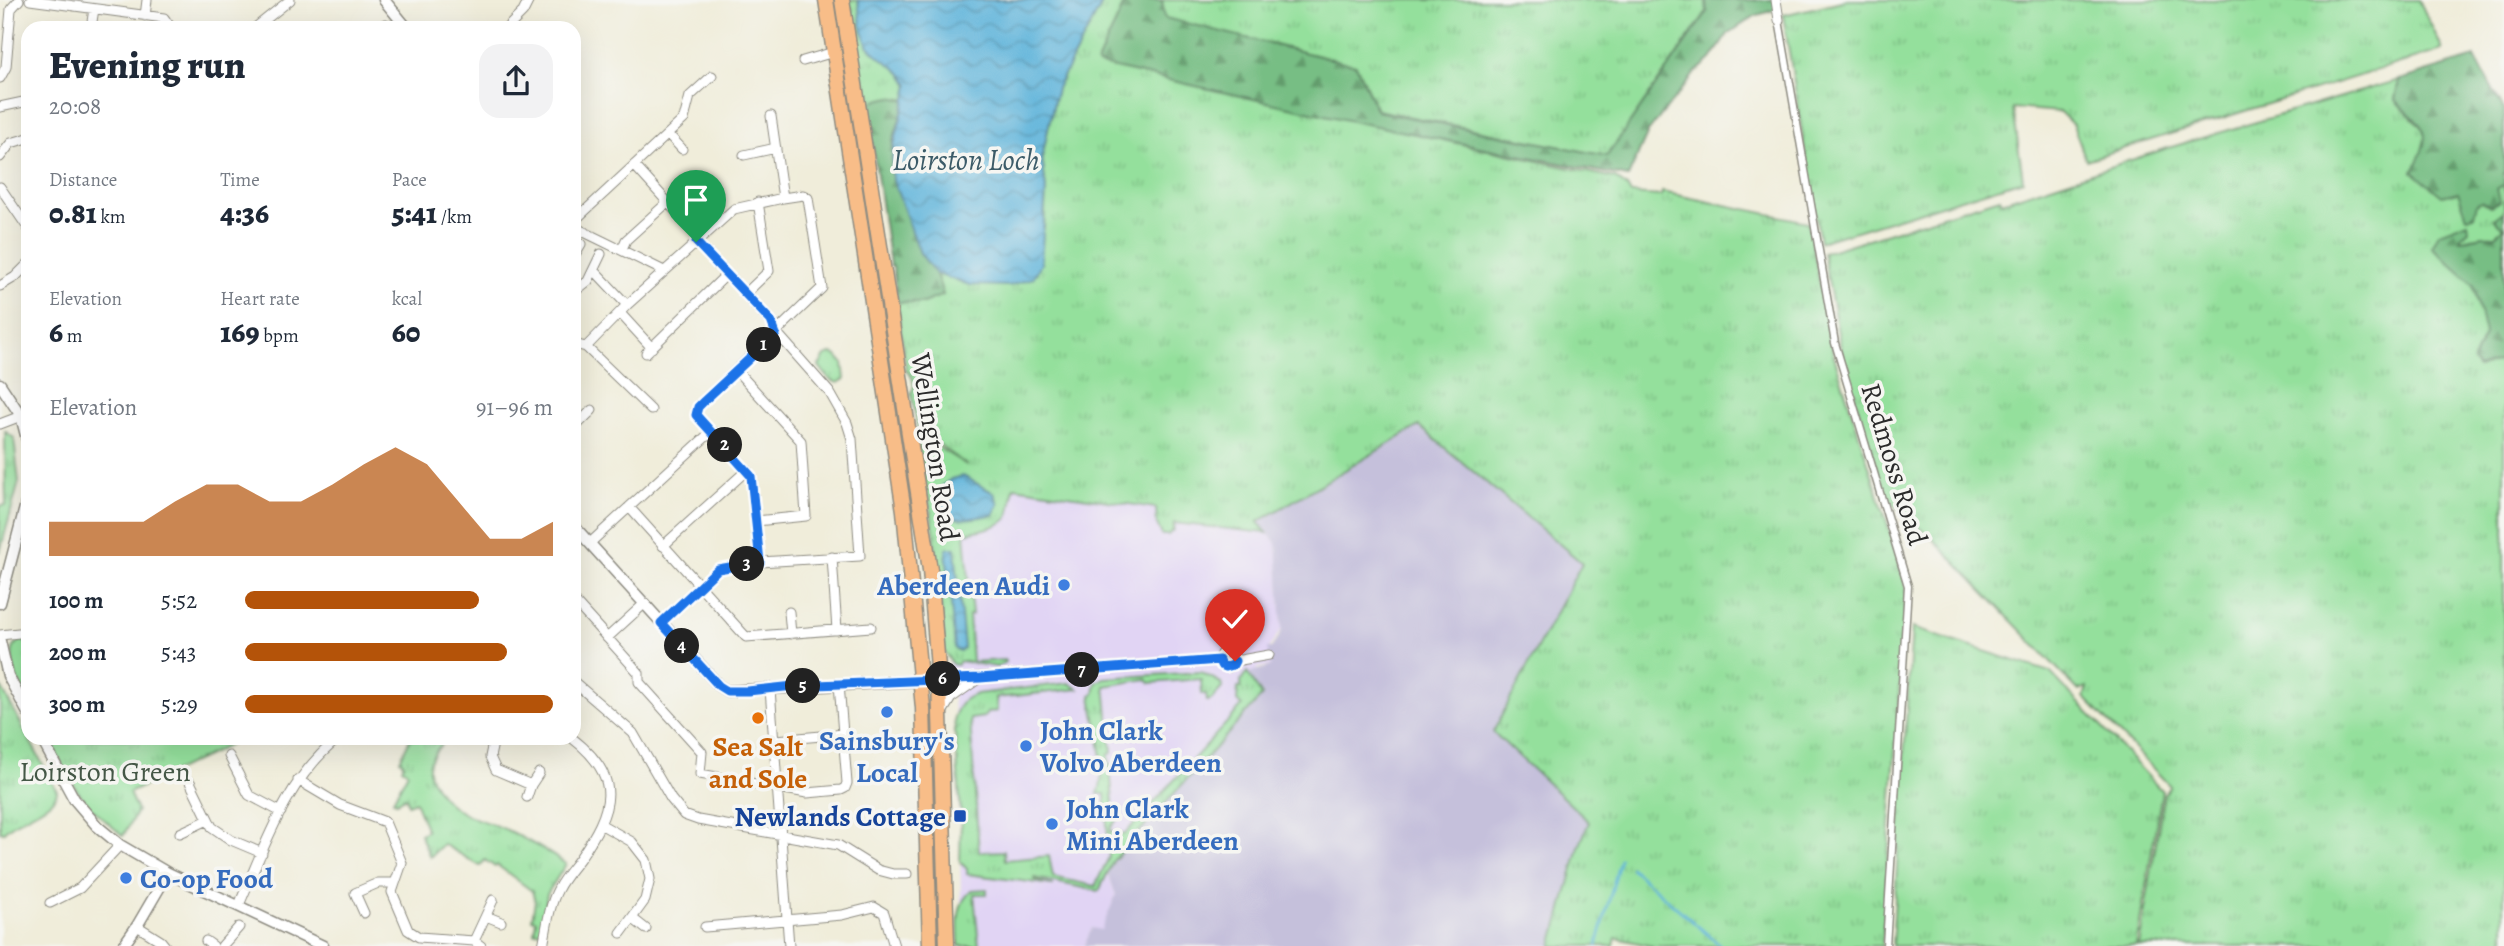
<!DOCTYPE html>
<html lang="en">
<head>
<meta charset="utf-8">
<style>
	body { margin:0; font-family:Alegreya,serif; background:#f2f2f3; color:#1f2937; height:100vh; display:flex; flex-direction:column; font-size:26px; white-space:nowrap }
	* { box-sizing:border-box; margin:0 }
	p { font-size:23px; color:#747a83 }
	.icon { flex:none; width:38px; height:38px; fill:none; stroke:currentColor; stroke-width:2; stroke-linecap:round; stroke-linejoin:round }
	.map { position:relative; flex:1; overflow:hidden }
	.side { position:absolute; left:21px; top:21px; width:560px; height:724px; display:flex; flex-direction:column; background:#fff; border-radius:21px; box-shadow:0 7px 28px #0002 }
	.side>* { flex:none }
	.pin { position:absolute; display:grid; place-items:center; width:60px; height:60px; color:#fff; margin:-72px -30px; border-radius:50% 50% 50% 0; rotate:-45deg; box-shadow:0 0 7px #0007 }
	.pin .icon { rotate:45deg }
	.km { position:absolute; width:35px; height:35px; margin:-18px; border-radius:50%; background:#222; color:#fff; font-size:19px; line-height:35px; text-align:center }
	.round { display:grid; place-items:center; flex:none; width:74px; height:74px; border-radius:21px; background:#f2f2f3 }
	.headline { display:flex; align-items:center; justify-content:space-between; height:119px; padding:0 28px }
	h1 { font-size:38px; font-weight:800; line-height:52px }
	.metrics { display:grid; grid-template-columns:repeat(3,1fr); gap:10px; height:119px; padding:7px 28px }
	.metrics div { display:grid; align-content:center }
	.metrics b { font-size:30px; font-weight:800 }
	.metrics small { font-size:19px; font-weight:400 }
	.metrics p { font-size:19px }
	.chart { height:196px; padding:14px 28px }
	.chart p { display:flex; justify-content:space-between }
	.chart svg { width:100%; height:126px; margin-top:7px; fill:#b45309; opacity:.7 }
	ul { padding:0 28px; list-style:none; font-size:23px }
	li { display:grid; grid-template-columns:112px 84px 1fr; align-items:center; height:52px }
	li i { height:18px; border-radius:9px; background:#b45309 }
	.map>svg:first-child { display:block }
	.built { fill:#e1d4f4 }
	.industrial { fill:#c5c0db }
	.grass { fill:url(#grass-tufts); stroke:#608664; stroke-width:2 }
	.forest { fill:url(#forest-firs); stroke:#517458; stroke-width:2 }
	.water { fill:url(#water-waves); stroke:#446f82; stroke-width:2 }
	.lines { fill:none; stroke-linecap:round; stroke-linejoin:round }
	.stream { stroke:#5db3da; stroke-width:2.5 }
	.pedestrian-casing { stroke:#8e8c82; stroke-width:9 }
	.minor-casing { stroke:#8e8c82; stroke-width:11 }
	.tertiary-casing { stroke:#8e8c82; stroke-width:13 }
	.primary-casing { stroke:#8e8c82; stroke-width:17 }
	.pedestrian { stroke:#fff; stroke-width:6 }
	.minor { stroke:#fff; stroke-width:9 }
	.tertiary { stroke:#fff; stroke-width:10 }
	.primary { stroke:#f8bd88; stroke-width:14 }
	.route-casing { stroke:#fff; stroke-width:14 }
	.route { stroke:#1a73e8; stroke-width:9 }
	.shop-dot { fill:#3f7fe0; stroke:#f6f6f2; stroke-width:2.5 }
	.food-dot { fill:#e8710a; stroke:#f6f6f2; stroke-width:2.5 }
	.transit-dot { fill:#1a4fb4; stroke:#f6f6f2; stroke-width:2.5 }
	.labels { text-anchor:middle; stroke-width:7; stroke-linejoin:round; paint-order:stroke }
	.street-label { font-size:28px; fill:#2b2b2b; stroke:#f6f6f2 }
	.shop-label { font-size:28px; font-weight:bold; fill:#366cbe; stroke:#f6f6f2; text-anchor:start }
	.food-label { font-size:28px; font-weight:bold; fill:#c56008; stroke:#f6f6f2 }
	.park-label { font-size:28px; fill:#455847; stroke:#f6f6f2 }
	.transit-label { font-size:28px; font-weight:bold; fill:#164399; stroke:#f6f6f2; text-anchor:end }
	.water-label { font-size:30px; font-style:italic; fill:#3c5b68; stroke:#f6f6f2 }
</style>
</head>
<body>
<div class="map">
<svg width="2504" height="946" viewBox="0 0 2504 946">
	<defs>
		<pattern id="grass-tufts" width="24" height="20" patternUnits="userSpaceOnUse" patternTransform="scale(1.75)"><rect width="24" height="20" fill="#94e09c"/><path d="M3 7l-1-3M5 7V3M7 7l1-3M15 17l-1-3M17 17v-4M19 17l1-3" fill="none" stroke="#80c087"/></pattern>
		<pattern id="forest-firs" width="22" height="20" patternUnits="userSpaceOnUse" patternTransform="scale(1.75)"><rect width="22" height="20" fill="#77be84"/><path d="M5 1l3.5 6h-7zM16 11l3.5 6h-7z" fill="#629b6c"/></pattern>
		<pattern id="water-waves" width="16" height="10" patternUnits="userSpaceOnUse" patternTransform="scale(1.75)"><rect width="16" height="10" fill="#5db3da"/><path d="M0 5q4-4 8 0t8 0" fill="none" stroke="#4d92b1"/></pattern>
	</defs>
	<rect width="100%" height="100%" fill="#f6f6f2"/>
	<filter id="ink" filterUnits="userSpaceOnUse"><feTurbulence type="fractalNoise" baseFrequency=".0143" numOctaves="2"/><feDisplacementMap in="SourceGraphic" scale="14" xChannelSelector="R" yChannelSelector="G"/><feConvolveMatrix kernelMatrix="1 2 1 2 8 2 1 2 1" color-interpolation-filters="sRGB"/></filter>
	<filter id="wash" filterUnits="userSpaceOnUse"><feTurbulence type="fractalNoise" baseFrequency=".00686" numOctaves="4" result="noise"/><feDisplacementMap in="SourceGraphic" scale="28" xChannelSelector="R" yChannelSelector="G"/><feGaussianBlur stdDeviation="1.57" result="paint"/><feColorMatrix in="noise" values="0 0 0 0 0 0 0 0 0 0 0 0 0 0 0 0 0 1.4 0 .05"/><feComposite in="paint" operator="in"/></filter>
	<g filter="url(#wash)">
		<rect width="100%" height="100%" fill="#f0edda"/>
		<path class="built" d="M 923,438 L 996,484 L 1258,522 L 1277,544 L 1282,629 L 1268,649 L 1271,666 L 1257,668 L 1262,696 L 1108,874 L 1116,895 L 1101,931 L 1092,928 L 1084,946 L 959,946 L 958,921 L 961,907 L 960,829 L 954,710 L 934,531 L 917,439 Z"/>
		<path class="industrial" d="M 1419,426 L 1582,563 L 1493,732 L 1589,822 L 1579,847 L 1552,946 L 1084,946 L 1092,928 L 1101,930 L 1116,895 L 1108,873 L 1113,861 L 1262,696 L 1248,673 L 1271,666 L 1267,648 L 1271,648 L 1280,635 L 1282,629 L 1277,544 L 1258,522 Z"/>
		<path class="grass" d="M 850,0 L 858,0 L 863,34 L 905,76 L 909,85 L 906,100 C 891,97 881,98 867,105 Z
			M 1104,0 L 1125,0 C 1118,23 1105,41 1097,64 L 1615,178 L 1627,187 L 1631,194 L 1661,196 L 1662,192 L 1808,222 L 1833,353 L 1893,541 L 1906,587 L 1882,946 L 1652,946 L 1616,938 L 1614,946 L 1552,946 L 1579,847 L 1589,822 L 1493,732 L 1582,563 L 1419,426 L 1258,522 L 1267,533 L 1174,523 L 1173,530 L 1168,535 L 1162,535 L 1157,524 L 1156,508 L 1014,487 C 1012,496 1012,507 1009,515 C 1005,527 976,531 965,533 L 972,615 L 969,615 L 972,662 L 1005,660 L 1005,662 L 997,667 L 960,661 L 957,665 L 952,664 L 945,653 L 934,531 L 917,439 L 923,438 L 968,466 L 925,434 L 919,435 L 911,393 L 914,386 L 912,377 L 906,370 L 897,302 L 923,303 L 943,295 L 936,274 L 970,285 L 1044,229 L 1046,189 L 1042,157 L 1057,88 Z
			M 1162,0 L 1706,0 L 1707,11 L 1607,156 L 1377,110 L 1356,65 L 1164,18 Z
			M 1846,0 L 2419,0 L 2443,50 L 2086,160 L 2073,125 L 2060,112 L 2013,108 L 2023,180 L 1820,242 L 1783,15 Z
			M 2399,80 L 2395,100 L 2425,131 L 2426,142 L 2458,192 L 2477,203 L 2504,184 L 2504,213 L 2494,219 L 2504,228 L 2493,236 C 2482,234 2472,239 2460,240 L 2461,236 L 2432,247 L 2473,283 L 2485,333 L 2473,360 L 2477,368 L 2504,359 L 2504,946 L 2139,946 L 2164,794 L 2170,786 L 2084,697 L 2087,687 L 2078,690 L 1933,539 L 1886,498 L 1843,359 L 1823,253 L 2000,198 L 2002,202 L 2168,148 Z
			M 831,354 L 836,355 L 843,363 L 845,379 L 838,383 L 830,380 L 819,366 L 825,356 Z
			M 5,431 L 14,438 L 19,482 L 0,552 L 0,506 L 6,505 Z
			M 1912,628 L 2050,672 L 2162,791 L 2136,946 L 1892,946 Z
			M 24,640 L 28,646 L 28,703 C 19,686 0,644 24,640 Z
			M 1201,672 L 1221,683 L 1222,688 L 1211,700 L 1207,701 L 1206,694 L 1202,694 L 1201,679 L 1150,683 L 1146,679 L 1105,686 L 1112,753 L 1109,754 L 1109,765 L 1117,765 L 1110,768 L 1114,814 L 1120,814 L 1120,816 L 1111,827 L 1111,832 L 1118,831 L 1124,835 L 1242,706 L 1237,701 L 1238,688 L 1241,688 L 1241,681 L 1247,672 L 1262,696 L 1113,861 L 1099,891 L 1035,878 L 1035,880 L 1053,885 L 967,874 L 967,869 L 960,862 L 961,815 L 954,717 L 958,708 L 965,699 L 976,694 L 1069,683 L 1078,689 L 996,698 L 997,711 L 988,712 L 984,717 L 970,719 L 979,852 L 1004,851 L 1005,860 L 1049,856 L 1053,877 L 1095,886 L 1109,857 L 1105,794 L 1098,794 C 1109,764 1095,726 1091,695 L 1094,694 L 1096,683 L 1104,678 Z
			M 0,685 L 57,791 C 55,808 16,817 4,832 L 0,831 Z
			M 48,739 L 242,739 L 129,793 L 137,811 L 123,836 L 91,808 L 76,789 Z
			M 410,739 L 446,739 C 440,746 430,756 429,767 C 428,774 432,780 436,787 C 456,819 479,817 509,831 C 529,841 548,852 566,864 L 547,894 L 541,931 L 534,932 L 536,920 L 532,919 L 535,901 L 532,891 L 497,865 L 495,867 L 485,860 L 480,866 L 443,844 L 430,857 L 420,834 L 427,831 L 415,801 L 408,804 L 406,797 L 396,802 L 393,800 L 408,772 L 402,768 L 404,764 L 400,760 Z
			M 987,889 L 987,894 L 974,894 L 979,946 L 959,946 C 958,926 955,902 973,890 Z"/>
		<path class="forest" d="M 1125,0 L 1162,0 L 1165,18 L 1356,65 L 1377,111 L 1607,156 L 1707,12 L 1706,0 L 1776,0 L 1777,9 L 1755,16 L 1728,34 L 1711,59 L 1695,73 L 1648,132 L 1628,177 L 1361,123 L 1097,64 C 1105,41 1118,23 1125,0 Z
			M 2475,57 L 2504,110 L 2504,185 L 2497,188 L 2500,201 L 2490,206 L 2482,201 L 2477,203 L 2474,216 L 2467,217 L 2458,192 L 2442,196 L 2413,172 C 2433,127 2428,133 2395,100 L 2399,80 Z
			M 891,97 L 906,100 L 893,141 L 891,168 L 920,253 L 936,274 L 943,295 L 923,303 L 897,302 L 893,266 L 890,265 L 867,105 L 878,100 Z
			M 2503,212 L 2504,213 L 2504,359 L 2478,368 L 2473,361 L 2485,333 L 2473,284 L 2432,247 L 2439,233 L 2468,222 L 2469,230 L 2461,236 L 2460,240 C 2472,240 2482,234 2494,236 L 2503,228 L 2494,219 Z"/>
		<path class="water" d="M 858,0 L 1104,0 L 1057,88 L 1042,157 L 1046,189 L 1041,264 L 1033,278 L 1009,286 L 970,285 L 936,274 L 920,253 L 893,180 C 888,146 903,118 909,85 C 900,65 880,62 868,45 C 860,32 860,14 858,0 Z
			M 963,476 L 994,493 L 999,504 L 993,515 C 966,519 933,528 942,486 L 951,479 Z
			M 949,548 L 955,548 L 964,648 L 960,651 L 955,649 L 946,550 Z"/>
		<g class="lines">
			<path class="stream" d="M 1631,868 L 1721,946
				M 1597,946 L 1620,859"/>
		</g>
	</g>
	<g filter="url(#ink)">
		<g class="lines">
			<g class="pedestrian-casing">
				<path id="pedestrian" d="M 1779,20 L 1835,343 L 1908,586 L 1886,946"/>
			</g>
			<g class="minor-casing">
				<path id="minor" d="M 30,0 L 164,18 L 171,28
					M 1776,0 L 1779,20
					M 145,16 L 147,0
					M 91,28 L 94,9
					M 255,28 L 290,0
					M 381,28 L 386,24
					M 507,28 L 523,12 L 529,0
					M 803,61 L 834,52
					M 0,78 L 6,67 L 11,9 L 19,0
					M 0,107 L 28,101
					M 771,116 L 783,198
					M 668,134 L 682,149
					M 744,155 L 776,148
					M 0,157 L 11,143 L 28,138
					M 634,165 L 691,228
					M 0,187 L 28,228
					M 574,221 L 684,119 L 690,96 L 712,76
					M 574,227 L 664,271
					M 622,249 L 626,240 L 668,202
					M 574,256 L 581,244
					M 594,270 L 627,305
					M 0,286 L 15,277 L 28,264
					M 574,292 L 588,281 L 601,254
					M 745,294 L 769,271 L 758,202
					M 620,313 L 652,348
					M 574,344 L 586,347 L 651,410
					M 586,347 L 627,305 L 734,209 L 783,198 L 803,195 L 808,198 L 822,288 L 704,401 L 698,407 L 696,415 L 751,476 L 760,562
					M 646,353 L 727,274
					M 736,370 L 801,441 L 806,516 L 756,521
					M 0,424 L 21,416
					M 574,428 L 592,410
					M 629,507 L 746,637 L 871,627
					M 590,543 L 712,431
					M 663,546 L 747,470
					M 832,557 L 837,630
					M 574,601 L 639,673 L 639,682 L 702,752 L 700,774 L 807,793 L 841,790 L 845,788 L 847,783 L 839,684
					M 789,612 L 791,634
					M 661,623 L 718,569 L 760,562 L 860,556 L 852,439 L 847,423 L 830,393 L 777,333 L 775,326 L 696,242
					M 0,635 L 28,632
					M 607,638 L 644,604
					M 1235,661 L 1269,655
					M 939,680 L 1219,660 L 1221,665 L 1229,667 L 1233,665 L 1235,658 L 1233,654 L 1227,651 L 1221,654 L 1219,660
					M 574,682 L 633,733 L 671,799 L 684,815 L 698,820 L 838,845 L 878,870 L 893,874 L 907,874
					M 770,689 L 789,946
					M 943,711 L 951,698 L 978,679
					M 494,738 L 490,757 L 496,770 L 531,785 L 539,773
					M 776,740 L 844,734
					M 229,756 L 249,795 L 281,812
					M 298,780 L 340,805 L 385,822 L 402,863 L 392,892 L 408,930 L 419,937 L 474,941 L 481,946
					M 190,782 L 212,827 L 231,840 L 262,853
					M 527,797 L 531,785
					M 602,825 L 632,842 L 646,860 L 650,879 L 645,900 L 621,933
					M 180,833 L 208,820
					M 50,903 L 80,888 L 120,845
					M 239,905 C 265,846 286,779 339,738
					M 364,913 L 355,893 L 378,883 L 394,883
					M 486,916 L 501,922
					M 632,918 L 646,929
					M 137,926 L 161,941 L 165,946
					M 705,927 L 842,915 L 874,907 L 884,913 L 894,946
					M 206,941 L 213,946
					M 474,941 L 493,900
					M 222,946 L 239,927
					M 543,946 C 547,927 549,906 558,889 C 564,877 573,868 580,858 C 613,810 624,778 572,738"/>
			</g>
			<g class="tertiary-casing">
				<path id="tertiary" d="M 384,0 L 407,28
					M 0,384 L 21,416 L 28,443
					M 574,526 L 719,686 L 727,691 L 939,680
					M 0,603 L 28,496
					M 0,641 L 8,676 L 28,713
					M 41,738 L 74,799 L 97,826 L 120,845 L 168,873 L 323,946
					M 123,946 L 137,926 L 168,873"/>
			</g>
			<g class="primary-casing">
				<path id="primary" d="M 826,0 L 904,511 L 923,708 L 930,946
					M 842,0 L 930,570 L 939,680 L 947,946"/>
			</g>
			<use href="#pedestrian" class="pedestrian"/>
			<use href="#minor" class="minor"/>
			<use href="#tertiary" class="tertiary"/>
			<use href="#primary" class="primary"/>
		</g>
	</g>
	<g class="lines" filter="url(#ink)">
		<g class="route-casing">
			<path id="route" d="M 696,242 L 771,321 L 776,334 L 704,401 L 698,407 L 696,415 L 751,476 L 760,562 L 718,569 L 661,623 L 719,686 L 727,691 L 748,691 L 794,686 L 980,678 L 1219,660 L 1221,665 L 1226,667 L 1233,665 L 1235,661"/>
		</g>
		<use href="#route" class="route"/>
	</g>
	<g class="shop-dot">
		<circle cx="1064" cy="585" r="7"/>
		<circle cx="887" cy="712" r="7"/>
		<circle cx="1026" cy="746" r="7"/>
		<circle cx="1052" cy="824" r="7"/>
		<circle cx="126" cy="878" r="7"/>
	</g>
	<circle class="food-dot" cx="758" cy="718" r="7"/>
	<rect class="transit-dot" x="953" y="809" width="14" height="14" rx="3.5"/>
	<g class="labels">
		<g class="street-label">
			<text transform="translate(936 447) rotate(81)" y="10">Wellington Road</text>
			<text transform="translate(1895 464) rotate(73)" y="10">Redmoss Road</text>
		</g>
		<g class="shop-label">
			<text x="1050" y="595" text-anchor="end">Aberdeen Audi</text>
			<text x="1040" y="740">John Clark<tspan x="1040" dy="32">Volvo Aberdeen</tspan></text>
			<text x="887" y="750" text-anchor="middle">Sainsbury's<tspan x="887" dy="32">Local</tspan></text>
			<text x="1066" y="818">John Clark<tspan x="1066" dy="32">Mini Aberdeen</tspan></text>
			<text x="140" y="888">Co-op Food</text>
		</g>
		<g class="food-label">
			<text x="758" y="756">Sea Salt<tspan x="758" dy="32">and Sole</tspan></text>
		</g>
		<g class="park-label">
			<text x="105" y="781">Loirston Green</text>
		</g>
		<g class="transit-label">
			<text x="946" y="826">Newlands Cottage</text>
		</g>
		<g class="water-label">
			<text x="966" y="170">Loirston Loch</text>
		</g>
	</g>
</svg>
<div class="pin" style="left:696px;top:242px;background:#1e9e55"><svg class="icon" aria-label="arrive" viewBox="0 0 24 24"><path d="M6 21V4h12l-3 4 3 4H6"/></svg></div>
<div class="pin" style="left:1235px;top:661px;background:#d93025"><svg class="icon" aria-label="check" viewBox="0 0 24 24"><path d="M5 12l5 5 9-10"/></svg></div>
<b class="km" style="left:764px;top:345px">1</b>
<b class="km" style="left:725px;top:445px">2</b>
<b class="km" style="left:747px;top:564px">3</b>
<b class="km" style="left:682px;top:646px">4</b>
<b class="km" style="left:803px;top:686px">5</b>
<b class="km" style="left:943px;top:679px">6</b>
<b class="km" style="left:1082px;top:670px">7</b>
<section class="side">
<div class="headline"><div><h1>Evening run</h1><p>20:08</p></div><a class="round"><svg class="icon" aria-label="share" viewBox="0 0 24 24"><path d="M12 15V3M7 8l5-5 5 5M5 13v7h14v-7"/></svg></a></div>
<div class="metrics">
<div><p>Distance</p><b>0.81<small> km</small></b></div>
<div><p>Time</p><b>4:36</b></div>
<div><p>Pace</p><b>5:41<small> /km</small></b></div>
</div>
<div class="metrics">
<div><p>Elevation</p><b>6<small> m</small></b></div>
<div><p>Heart rate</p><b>169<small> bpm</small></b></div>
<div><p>kcal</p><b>60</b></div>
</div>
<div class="chart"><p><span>Elevation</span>91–96 m</p>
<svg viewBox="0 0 160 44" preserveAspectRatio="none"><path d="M0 44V32L10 32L20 32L30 32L40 25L50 19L60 19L70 25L80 25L90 19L100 12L110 6L120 12L130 25L140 38L150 38L160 32V44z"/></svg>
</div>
<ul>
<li><b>100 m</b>5:52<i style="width:76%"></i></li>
<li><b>200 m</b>5:43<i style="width:85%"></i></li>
<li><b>300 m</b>5:29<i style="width:100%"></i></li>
</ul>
</section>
</div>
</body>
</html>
